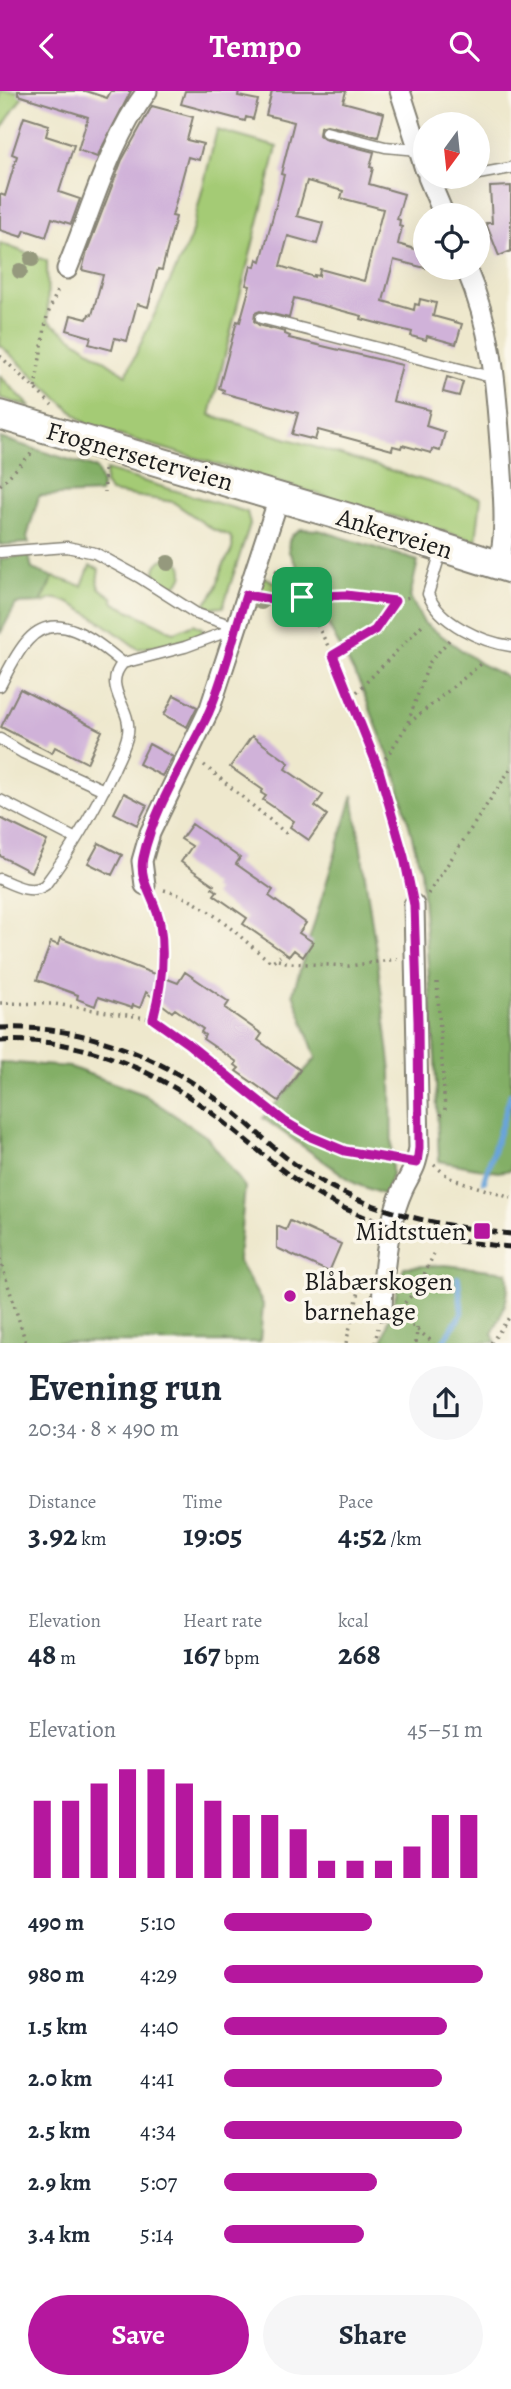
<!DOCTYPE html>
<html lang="en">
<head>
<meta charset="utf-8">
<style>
	body { margin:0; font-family:Alegreya,serif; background:#f6f6f7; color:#1f2937; height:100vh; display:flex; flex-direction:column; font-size:26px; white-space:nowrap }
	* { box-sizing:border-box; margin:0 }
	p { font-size:23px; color:#747a83 }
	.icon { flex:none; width:38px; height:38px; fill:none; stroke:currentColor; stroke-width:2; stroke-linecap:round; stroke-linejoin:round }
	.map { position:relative; height:1252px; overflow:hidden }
	.panel { display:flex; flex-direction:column; background:#fff; flex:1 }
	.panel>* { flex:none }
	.needle { width:46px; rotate:195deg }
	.controls { position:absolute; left:413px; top:21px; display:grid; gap:14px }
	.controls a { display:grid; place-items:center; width:77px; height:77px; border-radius:50%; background:#fff; box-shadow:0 7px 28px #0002; font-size:35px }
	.pin { position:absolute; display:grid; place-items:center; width:60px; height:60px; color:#fff; margin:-30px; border-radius:14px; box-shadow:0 4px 10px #0006 }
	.round { display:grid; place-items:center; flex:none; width:74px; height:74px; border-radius:37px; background:#f6f6f7 }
	.head { display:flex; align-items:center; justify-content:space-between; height:119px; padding:0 28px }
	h1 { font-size:38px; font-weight:600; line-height:52px }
	.stats { display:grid; grid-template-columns:repeat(3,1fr); gap:10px; height:119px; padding:7px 28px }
	.stats div { display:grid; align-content:center }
	.stats b { font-size:30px; font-weight:600 }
	.stats small { font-size:19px; font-weight:400 }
	.stats p { font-size:19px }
	.chart { height:196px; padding:14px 28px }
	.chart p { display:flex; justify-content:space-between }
	.chart svg { width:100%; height:126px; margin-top:7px; stroke:#b5179e; stroke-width:6 }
	.primary-button { display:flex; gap:14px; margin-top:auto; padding:14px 28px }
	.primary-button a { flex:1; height:80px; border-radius:42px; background:#b5179e; color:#fff; font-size:28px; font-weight:600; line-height:80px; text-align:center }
	.primary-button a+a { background:#f6f6f7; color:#1f2937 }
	ul { padding:0 28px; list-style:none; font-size:23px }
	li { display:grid; grid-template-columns:112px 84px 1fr; align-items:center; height:52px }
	li i { height:18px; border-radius:9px; background:#b5179e }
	header { display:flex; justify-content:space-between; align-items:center; height:91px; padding:0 28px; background:#b5179e; color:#fff; font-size:32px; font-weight:600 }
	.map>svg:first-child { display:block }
	.green { fill:#a4cb75; stroke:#607448; stroke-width:2 }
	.forest { fill:#83af66; stroke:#506641; stroke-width:2 }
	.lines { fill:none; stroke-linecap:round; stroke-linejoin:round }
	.stream { stroke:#69a4d9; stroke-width:6 }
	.building { fill:#d0b2d9; fill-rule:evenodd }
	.lane-casing { stroke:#858274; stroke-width:13 }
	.street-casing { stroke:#858274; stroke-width:23 }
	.secondary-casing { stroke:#858274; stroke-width:32 }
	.path { stroke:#858274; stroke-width:3.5; stroke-dasharray:2 5; stroke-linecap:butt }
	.lane { stroke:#fff; stroke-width:10 }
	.street { stroke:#fff; stroke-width:19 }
	.secondary { stroke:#fff; stroke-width:28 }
	.rail { stroke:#1c1c1c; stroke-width:5; stroke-dasharray:10 5; stroke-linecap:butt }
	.tree { fill:#95997d }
	.route-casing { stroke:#fff; stroke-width:14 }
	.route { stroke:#b5179e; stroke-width:9 }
	.poi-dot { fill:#b5179e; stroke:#fbf7ec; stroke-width:2.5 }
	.labels { text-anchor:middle; stroke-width:7; stroke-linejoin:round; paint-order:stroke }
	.street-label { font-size:26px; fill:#1c1c1c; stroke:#fbf7ec }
	.poi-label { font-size:26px; fill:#1c1c1c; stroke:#fbf7ec; text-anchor:end }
</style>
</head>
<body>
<header><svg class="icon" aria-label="back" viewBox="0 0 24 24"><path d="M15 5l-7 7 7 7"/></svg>Tempo<svg class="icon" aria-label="search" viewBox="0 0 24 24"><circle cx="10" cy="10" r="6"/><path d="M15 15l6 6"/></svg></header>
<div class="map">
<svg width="511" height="1252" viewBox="0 0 511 1252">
	<rect width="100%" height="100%" fill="#fbf7ec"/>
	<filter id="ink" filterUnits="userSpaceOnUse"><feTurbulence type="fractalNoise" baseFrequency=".0143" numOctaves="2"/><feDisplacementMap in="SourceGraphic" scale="14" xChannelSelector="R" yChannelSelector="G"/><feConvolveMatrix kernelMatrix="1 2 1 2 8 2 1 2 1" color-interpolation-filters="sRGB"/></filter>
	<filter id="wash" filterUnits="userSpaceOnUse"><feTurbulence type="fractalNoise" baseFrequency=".00686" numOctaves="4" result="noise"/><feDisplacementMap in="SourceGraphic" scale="28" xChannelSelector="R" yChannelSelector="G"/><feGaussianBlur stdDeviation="1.57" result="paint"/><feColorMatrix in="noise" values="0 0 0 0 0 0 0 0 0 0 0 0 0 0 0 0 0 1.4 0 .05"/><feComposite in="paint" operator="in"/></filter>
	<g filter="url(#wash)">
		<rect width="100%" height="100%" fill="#eee8cd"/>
		<path class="green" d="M 0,0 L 26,0 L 0,40 Z
			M 217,39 L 277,56 L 210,324 L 481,407 L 476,450 L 88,335 L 0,254 L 0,152 L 47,170 L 48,230 L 126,284 L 190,148 Z
			M 0,285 L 31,316 L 0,307 Z
			M 106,379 L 247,421 L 250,433 L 223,516 L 210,517 L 205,513 C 216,502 218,492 222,477 C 227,464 237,460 230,445 L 212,438 L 173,411 L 110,401 L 105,392 Z
			M155 481a14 14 0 1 1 28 0a14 14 0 1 1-28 0Z
			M 90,475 L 99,478 C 96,496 95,495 112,506 L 114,512 L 171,540 L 175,541 L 194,533 L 202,537 L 203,542 L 190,548 L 138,558 C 123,547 69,504 51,508 C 48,509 45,512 41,512 L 53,486 L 82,495 Z
			M 264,486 L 283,496 L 285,505 L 257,503 Z"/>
		<path class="forest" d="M 0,347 L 96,377 L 102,392 L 100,402 L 39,405 L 27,446 L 29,452 L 0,454 Z
			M 301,438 L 319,439 L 418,470 L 410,506 L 424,532 L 481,573 L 511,588 L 511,1079 L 498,1081 L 439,1070 L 435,966 L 421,780 L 396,684 L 360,593 L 289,461 C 287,448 290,444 301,438 Z
			M 29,464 L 32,478 L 53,486 L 41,512 L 16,513 L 0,543 L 0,468 Z
			M 353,704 L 377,866 L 391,980 L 392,1083 L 385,1104 L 356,1093 L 263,1027 L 316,967 L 293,902 Z
			M 0,971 L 70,976 L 143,1003 L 207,1046 L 245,1096 L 238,1170 L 263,1213 L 260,1251 L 0,1251 Z
			M 445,1174 L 507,1181 C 511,1206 503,1221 492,1243 L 496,1251 L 382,1252 L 404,1176 Z"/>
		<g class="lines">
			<path class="stream" d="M 484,1090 L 511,1003
				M 442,1252 L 462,1222 L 458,1187"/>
		</g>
		<g id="blocks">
			<path class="building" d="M 18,0 L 86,0 L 107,7 L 111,0 L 131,0 L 97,66 L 78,59 L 88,26 L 18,4 Z
				M 185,0 L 239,0 L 238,5 L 258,9 L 253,28 L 246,26 L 245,30 L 181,13 Z
				M 272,0 L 346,0 L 343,11 L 384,22 L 378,46 L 327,34 L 320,36 L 319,44 L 324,48 L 374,61 L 370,76 L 373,77 L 369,93 L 404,103 L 397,128 L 400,129 L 399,135 L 402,136 L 398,153 L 425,161 L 425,177 L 394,169 L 383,210 L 414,219 L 415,213 L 419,214 L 420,208 L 436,212 L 433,225 L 462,233 L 456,253 L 427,245 L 426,249 L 411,245 L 412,241 L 361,228 L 362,225 L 294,207 L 289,227 L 260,220 L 255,222 L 254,230 L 259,234 L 285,241 L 285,243 L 290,245 L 289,247 L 402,274 L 393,310 L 430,319 L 426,335 L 445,341 L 440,360 L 432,358 L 431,362 L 402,354 L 401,357 L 393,355 L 392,359 L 318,339 L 315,349 L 292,343 L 298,322 L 223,302 L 224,299 L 219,297 L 237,230 L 240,231 L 250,195 L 246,194 L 251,175 L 255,176 L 257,168 L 261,170 L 284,84 L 281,83 L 294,31 L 266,24 ZM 307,90 L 343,100 L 341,107 L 383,118 L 364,190 L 320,178 L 319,185 L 314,184 L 314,186 L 280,175 L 288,145 L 317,153 L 323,132 L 297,125 Z
				M 152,15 L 193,26 L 187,49 L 203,53 L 199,69 L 188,66 L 172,125 L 176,126 L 166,163 L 162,179 L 158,178 L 148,216 L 137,213 L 127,250 L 115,247 L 112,259 L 89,253 L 91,246 L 67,239 L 71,224 L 87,228 L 89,223 L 92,224 L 103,184 L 82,179 L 87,160 L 122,69 Z
				M 24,26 L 49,34 L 46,45 L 74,54 L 59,101 L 80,108 L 71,133 L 52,127 L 46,146 L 25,139 L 22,146 L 0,139 L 0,103 L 5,105 L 17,65 L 12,63 Z
				M 511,95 L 511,160 L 499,165 L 486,132 L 492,132 L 490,96 Z
				M 447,286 L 463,291 L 459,305 L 443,301 Z
				M 20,598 L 102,640 L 87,672 L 55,656 L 52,662 L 1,636 Z
				M 174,604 L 197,616 L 187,636 L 164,624 Z
				M 252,645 L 289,672 L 285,678 L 323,704 L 315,715 L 327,724 L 309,749 L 290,736 L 294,730 L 263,709 L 266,705 L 261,702 L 263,699 L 230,676 Z
				M 149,653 L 173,666 L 162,685 L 139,673 Z
				M 124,702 L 147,714 L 137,734 L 114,722 Z
				M 0,727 L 47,750 L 31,781 L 0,765 Z
				M 192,733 L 240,767 L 236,773 L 273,799 L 269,805 L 306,832 L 299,842 L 313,851 L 303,866 L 294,859 L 289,865 L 243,833 L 247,827 L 214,804 L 217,800 L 212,797 L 214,794 L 181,771 L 192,755 L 181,748 Z
				M 99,752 L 122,764 L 112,784 L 88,772 Z
				M 60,847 L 178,892 L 185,881 L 229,911 L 225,917 L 262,943 L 258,949 L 300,979 L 279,1010 L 236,980 L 239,977 L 235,974 L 237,971 L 203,948 L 205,944 L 201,941 L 203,938 L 175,918 L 172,921 L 146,901 L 140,917 L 133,914 L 132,917 L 98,906 L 95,915 L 77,908 L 78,904 L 37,889 L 51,851 L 58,854 Z
				M 290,1130 L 341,1153 L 329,1181 L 277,1157 L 277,1135 L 286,1139 Z"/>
		</g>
	</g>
	<g filter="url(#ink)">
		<use href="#blocks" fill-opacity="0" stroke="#858274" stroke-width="2"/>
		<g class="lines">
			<g class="lane-casing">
				<path id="lane" d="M 326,41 L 385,56 L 418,59
					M 478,83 L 511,77
					M 433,96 L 468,86
					M 261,227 L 495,287
					M 442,457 L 428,503 C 439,532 482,551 511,555
					M 0,461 L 67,456 L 95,462 L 139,486 L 197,523 L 236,536
					M 123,572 L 185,556 L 236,537
					M 0,595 C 8,580 16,562 28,549 C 58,516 98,552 123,572 C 101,596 132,616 128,642 C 126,655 119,666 114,678 C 95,718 72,758 45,794 C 31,804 14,794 0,788
					M 0,648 L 23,662 L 104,699
					M 0,709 L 76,748"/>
			</g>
			<g class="street-casing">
				<path id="street" d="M 400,0 L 425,78
					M 428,86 L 444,124
					M 466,177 C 494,243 496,297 501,367 C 503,403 508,439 498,474
					M 67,178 C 92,118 108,53 147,0
					M 145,794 L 142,770 L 150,742 L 210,617 L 279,407
					M 382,1219 C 383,1181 387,1133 403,1098 C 411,1081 416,1078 419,1057 L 414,814"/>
			</g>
			<g class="secondary-casing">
				<path id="secondary" d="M 0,324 L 349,427 L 511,478"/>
			</g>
			<path class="path" d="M 0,265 L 52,314
				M 35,297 L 47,225 L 59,196
				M 104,379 L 105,401
				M 0,394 L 30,364 L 33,358
				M 275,479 C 296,492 305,513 317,534 C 361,615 392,705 411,796
				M 267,508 C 293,513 322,504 349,504 C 371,504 389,511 410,506
				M 333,564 L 375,539 L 395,510
				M 352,606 L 424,532
				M 408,631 L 429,572 L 449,549
				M 204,674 L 288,744
				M 378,679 L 408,633 L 481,573
				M 164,799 C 208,811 236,844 271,871 L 280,865
				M 428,803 L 511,677
				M 153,812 C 167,848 162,891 153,928
				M 278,869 L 290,872 L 349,875 L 397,868
				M 437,891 L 445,1019 L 438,1028
				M 0,912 L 55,913 L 153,928 L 187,952 L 284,1030 L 311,1046 L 345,1060 L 398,1068
				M 434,1074 L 450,1087 L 511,1107
				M 0,1168 L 26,1252
				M 400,1217 L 417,1198 L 434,1163
				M 401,1226 L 434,1252
				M 346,1252 L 362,1188
				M 375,1252 L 378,1237
				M 416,1252 L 417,1237
				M 491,1252 L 511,1224"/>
			<use href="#lane" class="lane"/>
			<use href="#street" class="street"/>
			<use href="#secondary" class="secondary"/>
			<path class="rail" d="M 0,937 C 85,933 165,967 231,1019 C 257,1040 280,1065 309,1083 C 370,1122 440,1135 511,1143
				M 0,950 C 84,945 161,981 225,1032 C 255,1056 284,1083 317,1103 C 376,1138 444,1150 511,1156"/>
		</g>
		<g class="tree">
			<circle cx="32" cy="168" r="8"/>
			<circle cx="20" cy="180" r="8"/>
			<circle cx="168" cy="472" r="8"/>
			<circle cx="261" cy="511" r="8"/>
		</g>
	</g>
	<g class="lines" filter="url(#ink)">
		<g class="route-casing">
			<path id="route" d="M 246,504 L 286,511 L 302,506 L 346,504 L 395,510 L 375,539 L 333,564 L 379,679 L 404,766 L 414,814 L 418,930 L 419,1057 L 417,1072 L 345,1060 L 311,1046 L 284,1030 L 187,952 L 153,928 C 161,898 165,864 160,833 C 157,810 138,791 143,767 C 154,715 187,668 209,621 C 225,584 234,542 246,504 Z"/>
		</g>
		<use href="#route" class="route"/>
	</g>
	<g class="poi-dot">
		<rect x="473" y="1131" width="18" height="18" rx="3.5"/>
		<circle cx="290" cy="1205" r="7"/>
	</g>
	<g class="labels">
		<g class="street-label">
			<text transform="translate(140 365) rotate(16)" y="9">Frognerseterveien</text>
			<text transform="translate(395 442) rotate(17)" y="9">Ankerveien</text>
		</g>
		<g class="poi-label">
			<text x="466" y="1149">Midtstuen</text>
			<text x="304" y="1199" text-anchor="start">Blåbærskogen<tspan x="304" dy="30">barnehage</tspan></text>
		</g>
	</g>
</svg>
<div class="controls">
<a><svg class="needle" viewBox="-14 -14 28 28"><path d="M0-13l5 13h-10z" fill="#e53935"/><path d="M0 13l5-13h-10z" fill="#747a83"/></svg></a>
<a><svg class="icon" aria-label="locate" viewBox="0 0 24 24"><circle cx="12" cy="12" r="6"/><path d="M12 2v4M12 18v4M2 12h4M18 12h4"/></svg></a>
</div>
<div class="pin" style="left:302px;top:506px;background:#1e9e55"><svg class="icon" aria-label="arrive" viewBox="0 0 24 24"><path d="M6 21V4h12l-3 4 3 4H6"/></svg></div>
</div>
<section class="panel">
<div class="head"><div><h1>Evening run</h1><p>20:34 · 8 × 490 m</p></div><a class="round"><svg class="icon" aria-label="share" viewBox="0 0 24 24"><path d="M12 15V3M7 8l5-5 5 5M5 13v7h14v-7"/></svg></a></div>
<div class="stats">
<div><p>Distance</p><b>3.92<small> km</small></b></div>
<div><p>Time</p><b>19:05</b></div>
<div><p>Pace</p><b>4:52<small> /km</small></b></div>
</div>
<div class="stats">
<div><p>Elevation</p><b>48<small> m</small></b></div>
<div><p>Heart rate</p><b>167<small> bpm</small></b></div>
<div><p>kcal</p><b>268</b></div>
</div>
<div class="chart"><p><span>Elevation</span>45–51 m</p>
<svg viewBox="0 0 160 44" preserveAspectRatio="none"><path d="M5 44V17M15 44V17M25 44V11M35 44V6M45 44V6M55 44V11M65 44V17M75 44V22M85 44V22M95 44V27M105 44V38M115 44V38M125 44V38M135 44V33M145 44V22M155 44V22"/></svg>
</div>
<ul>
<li><b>490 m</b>5:10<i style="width:57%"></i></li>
<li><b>980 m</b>4:29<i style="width:100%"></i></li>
<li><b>1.5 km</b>4:40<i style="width:86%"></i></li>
<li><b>2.0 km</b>4:41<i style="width:84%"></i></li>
<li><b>2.5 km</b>4:34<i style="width:92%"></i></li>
<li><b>2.9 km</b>5:07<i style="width:59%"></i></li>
<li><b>3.4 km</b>5:14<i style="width:54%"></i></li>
</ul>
<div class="primary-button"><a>Save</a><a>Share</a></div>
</section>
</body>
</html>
